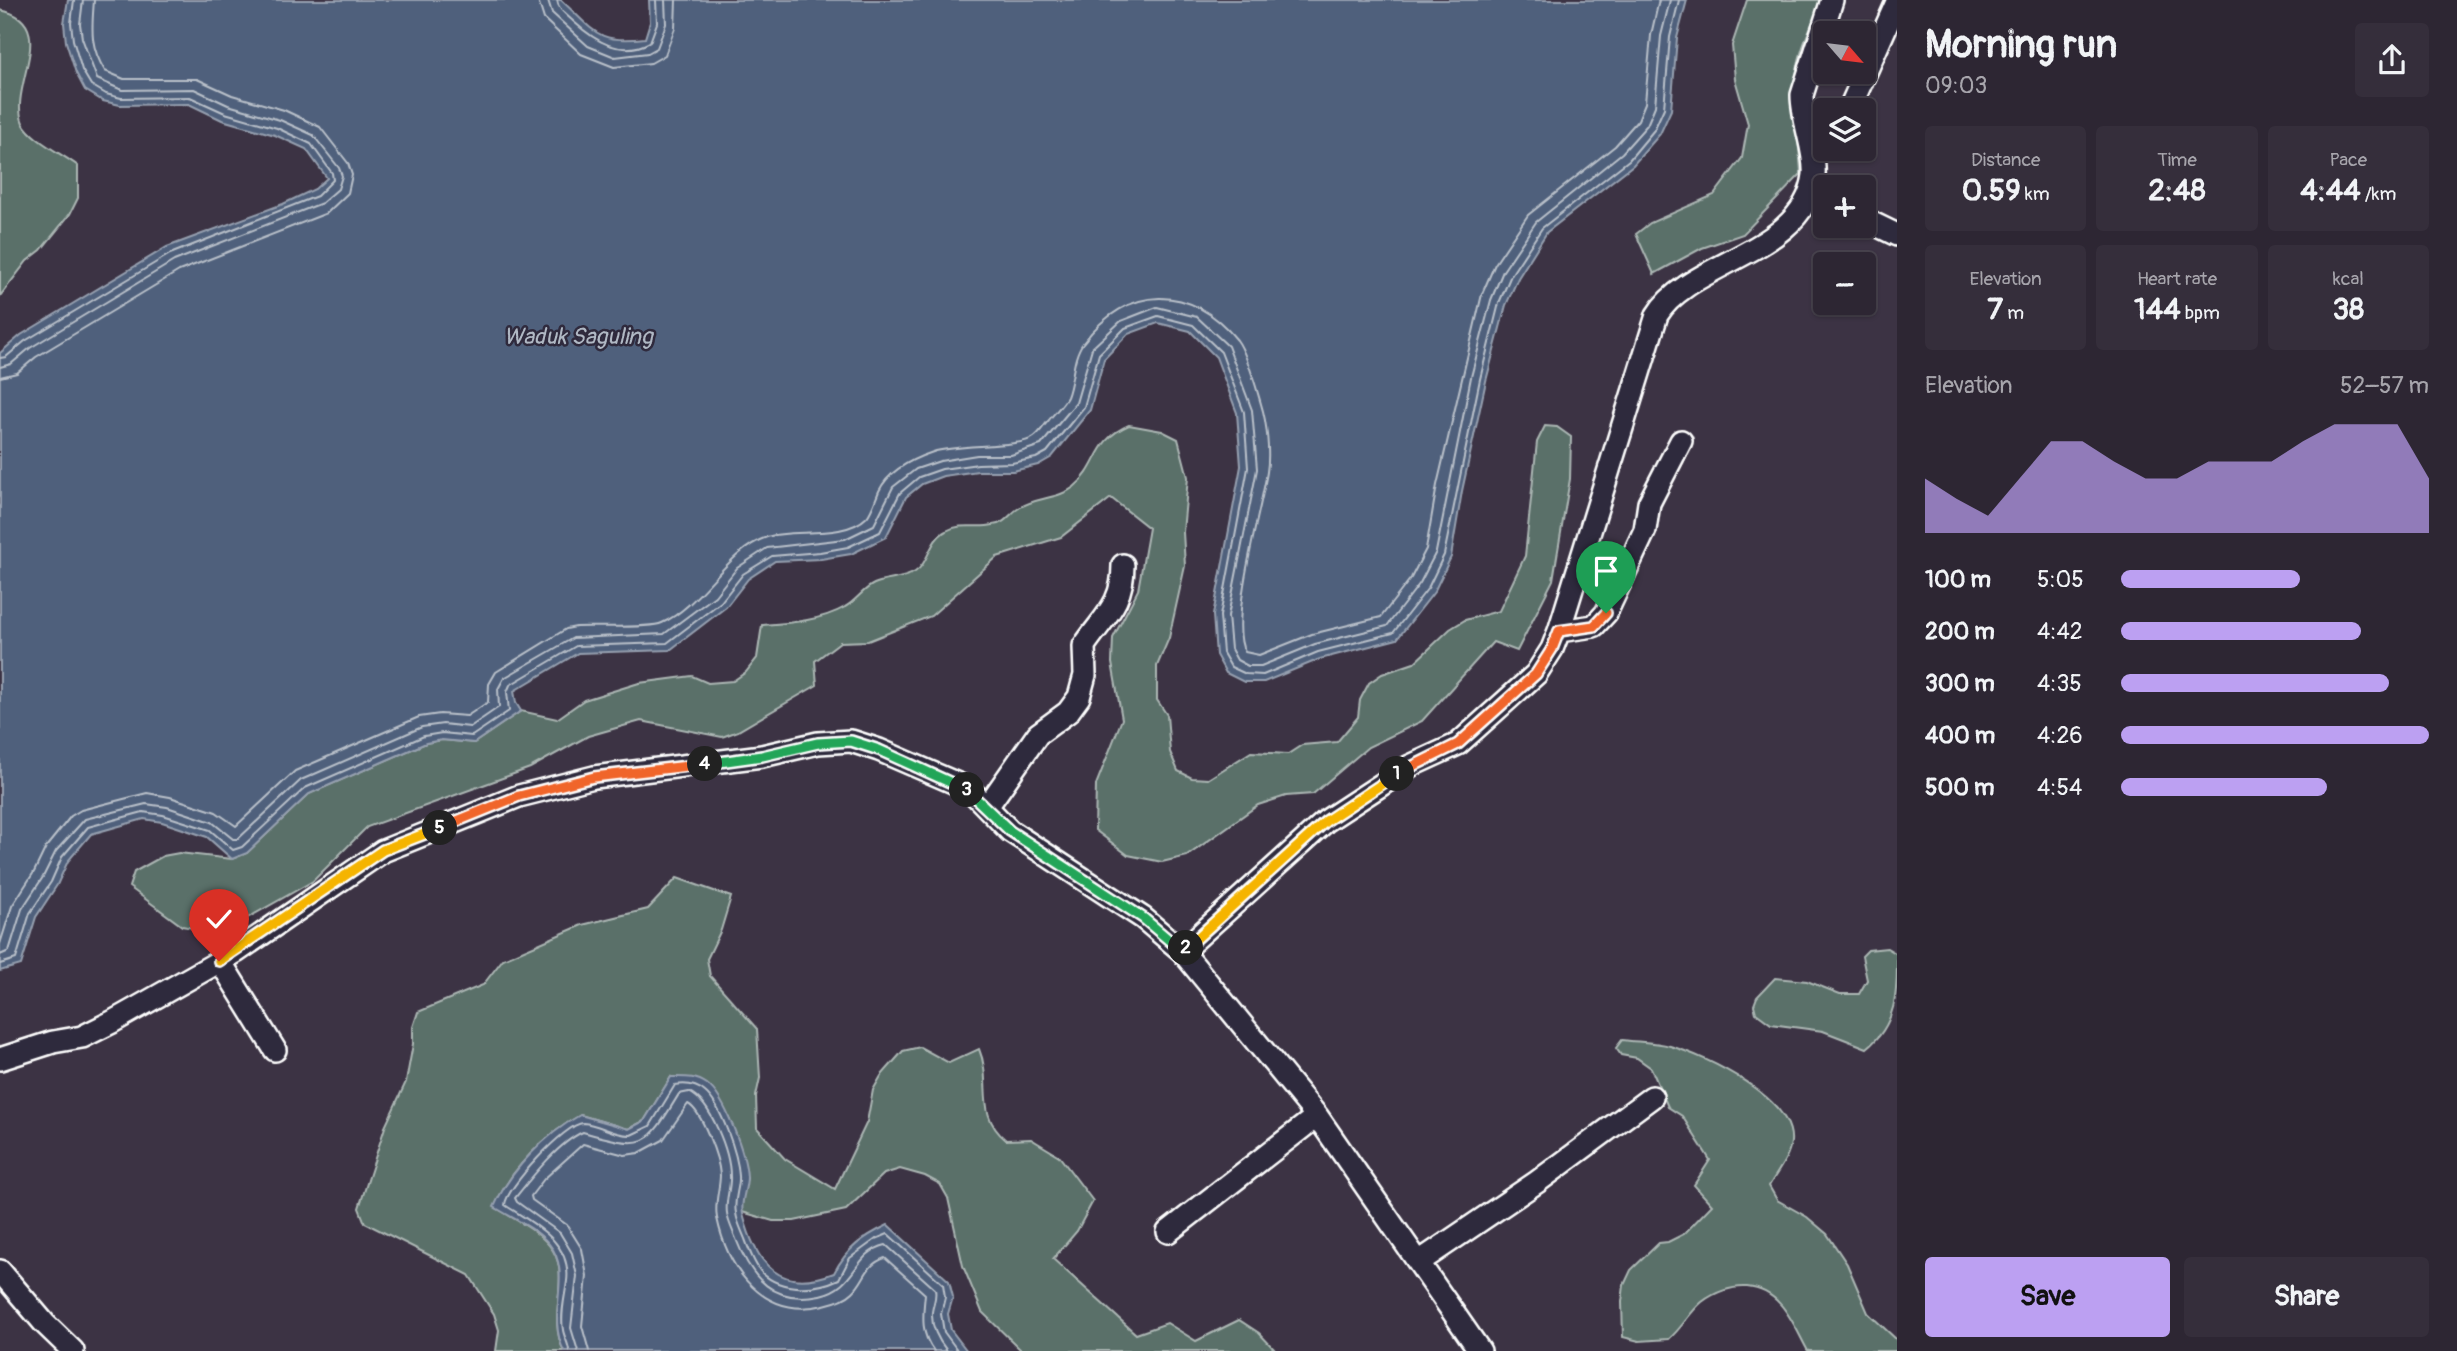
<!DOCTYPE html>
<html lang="en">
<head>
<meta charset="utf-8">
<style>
	body { margin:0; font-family:Pangolin,sans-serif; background:#352e3b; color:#f1f3f6; height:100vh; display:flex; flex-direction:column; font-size:26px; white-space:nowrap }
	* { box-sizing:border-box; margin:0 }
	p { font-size:23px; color:#a7a5ac }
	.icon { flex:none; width:38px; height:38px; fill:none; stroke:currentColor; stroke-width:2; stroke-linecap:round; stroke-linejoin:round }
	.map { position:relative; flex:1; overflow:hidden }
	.details { display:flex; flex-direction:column; background:#2d2633; width:560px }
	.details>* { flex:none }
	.needle { width:46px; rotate:118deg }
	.tools { position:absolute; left:1813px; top:21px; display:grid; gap:14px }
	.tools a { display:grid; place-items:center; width:63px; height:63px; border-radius:7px; background:#2d2633; box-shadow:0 2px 5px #0004,0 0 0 2px #48434e; font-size:35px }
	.pin { position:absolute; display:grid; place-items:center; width:60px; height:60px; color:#fff; margin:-72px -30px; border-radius:50% 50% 50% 0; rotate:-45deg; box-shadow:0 0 7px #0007 }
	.pin .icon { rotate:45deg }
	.km { position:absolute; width:35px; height:35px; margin:-18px; border-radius:50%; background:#222; color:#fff; font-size:19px; line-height:35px; text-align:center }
	.round { display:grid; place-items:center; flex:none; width:74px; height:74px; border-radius:7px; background:#352e3b }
	.summary { display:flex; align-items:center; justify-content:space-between; height:119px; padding:0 28px }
	h1 { font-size:38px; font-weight:700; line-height:52px }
	.stats { display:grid; grid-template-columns:repeat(3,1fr); gap:10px; height:119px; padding:7px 28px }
	.stats div { display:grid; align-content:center; border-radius:7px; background:#352e3b; text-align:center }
	.stats b { font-size:30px; font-weight:700 }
	.stats small { font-size:19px; font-weight:400 }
	.stats p { font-size:19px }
	.chart { height:196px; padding:14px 28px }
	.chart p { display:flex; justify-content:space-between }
	.chart svg { width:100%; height:126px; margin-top:7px; fill:#bca0f2; opacity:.7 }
	.primary-button { display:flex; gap:14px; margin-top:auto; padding:14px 28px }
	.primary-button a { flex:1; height:80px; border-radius:7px; background:#bca0f2; color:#111; font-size:28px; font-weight:700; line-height:80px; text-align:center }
	.primary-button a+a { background:#352e3b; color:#f1f3f6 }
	ul { padding:0 28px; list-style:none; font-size:23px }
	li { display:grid; grid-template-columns:112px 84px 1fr; align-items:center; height:52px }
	li i { height:18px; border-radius:9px; background:#bca0f2 }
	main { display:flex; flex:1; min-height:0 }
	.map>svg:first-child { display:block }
	.green { fill:#5a6f69; stroke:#acb7b4; stroke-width:2 }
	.water { fill:#50617b; stroke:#96a0b0; stroke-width:2 }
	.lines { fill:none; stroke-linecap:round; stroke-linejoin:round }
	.shore { stroke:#b9c0ca; stroke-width:2 }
	.street-casing { stroke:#fff; stroke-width:26 }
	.street { stroke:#2f2a3d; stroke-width:21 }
	.split-1-casing { stroke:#fff; stroke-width:14 }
	.split-2-casing { stroke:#fff; stroke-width:14 }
	.split-3-casing { stroke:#fff; stroke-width:14 }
	.split-4-casing { stroke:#fff; stroke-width:14 }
	.split-5-casing { stroke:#fff; stroke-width:14 }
	.split-6-casing { stroke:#fff; stroke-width:14 }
	.split-1 { stroke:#f0652b; stroke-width:9 }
	.split-2 { stroke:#f5b400; stroke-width:9 }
	.split-3 { stroke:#22a559; stroke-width:9 }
	.split-4 { stroke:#22a559; stroke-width:9 }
	.split-5 { stroke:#f0652b; stroke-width:9 }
	.split-6 { stroke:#f5b400; stroke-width:9 }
	.labels { text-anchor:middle; stroke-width:5; stroke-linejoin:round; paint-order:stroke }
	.water-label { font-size:23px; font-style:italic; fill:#b0b8c4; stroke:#2f2a3d }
</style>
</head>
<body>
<main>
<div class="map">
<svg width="1897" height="1351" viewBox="0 0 1897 1351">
	<rect width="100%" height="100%" fill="#3c3344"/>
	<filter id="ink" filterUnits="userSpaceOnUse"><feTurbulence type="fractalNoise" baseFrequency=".0143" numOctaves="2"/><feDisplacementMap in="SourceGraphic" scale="14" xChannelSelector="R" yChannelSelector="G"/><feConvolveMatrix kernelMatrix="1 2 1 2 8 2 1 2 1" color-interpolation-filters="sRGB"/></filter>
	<g filter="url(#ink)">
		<path class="green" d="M 1747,0 L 1822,0 C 1810,28 1796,57 1795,87 C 1793,116 1800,145 1801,174 L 1743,234 L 1702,248 L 1654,274 L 1636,234 L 1650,223 L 1714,195 L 1742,158 L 1748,124 L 1735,79 L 1732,45 Z
			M 0,10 C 62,22 7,88 23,123 C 31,139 62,154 78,166 L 78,198 L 70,214 L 41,250 L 27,261 L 0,296 Z
			M 1129,425 L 1162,431 L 1178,439 L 1188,477 L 1183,532 L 1185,566 L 1169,638 L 1157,666 L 1157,700 L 1167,715 L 1170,752 L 1178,771 L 1192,778 L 1208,779 L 1251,752 L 1288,754 L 1302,745 L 1337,742 L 1358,717 L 1360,700 L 1369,683 L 1382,674 L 1414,663 L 1450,629 L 1465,620 L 1499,611 L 1525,556 L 1537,442 L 1545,426 L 1557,427 L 1571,437 L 1570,479 L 1553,580 L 1517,651 L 1493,642 L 1422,721 L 1368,747 L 1313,794 L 1286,796 L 1258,805 L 1187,856 L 1162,862 L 1128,855 L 1095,830 L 1096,785 L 1122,719 L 1112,663 L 1113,638 L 1138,590 L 1149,528 L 1111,498 L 1061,537 L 997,557 L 931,616 L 868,641 L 840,642 L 815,661 L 817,685 L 738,731 L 722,737 L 641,721 L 588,736 L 530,768 L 367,827 L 313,881 L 221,933 L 182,926 L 129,887 L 134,872 L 163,856 L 179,853 L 232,859 L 247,853 L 309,794 L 426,743 L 442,740 L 474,743 L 521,711 L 557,719 L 584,700 L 639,683 L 692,676 L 708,683 L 733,681 L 746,672 L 757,658 L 762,625 C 788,623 821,621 845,607 C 856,601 863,589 874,584 C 888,578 902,580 915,572 C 929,563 929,540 946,531 C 962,522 977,529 993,525 C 1007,523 1009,514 1019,508 C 1035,497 1059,499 1074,487 C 1100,466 1092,441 1129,425 Z
			M 677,878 L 731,897 L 721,930 L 707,959 L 710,976 L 757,1029 L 760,1078 L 756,1096 L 757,1128 L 785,1159 L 835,1189 L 867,1122 L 873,1090 L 881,1076 L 903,1051 L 920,1047 L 949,1063 L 979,1049 C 993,1082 974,1114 1006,1140 L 1031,1139 L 1059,1156 L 1093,1201 L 1077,1231 L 1053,1259 L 1136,1334 L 1167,1323 L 1196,1341 L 1239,1320 L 1259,1333 L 1276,1351 L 1022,1351 L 982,1312 L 963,1266 L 948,1198 L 940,1184 L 925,1176 L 900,1169 L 884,1174 L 846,1210 L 794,1221 L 773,1221 L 742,1212 L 742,1195 L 747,1178 L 671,1077 L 644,1121 L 628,1129 L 581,1115 C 546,1134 509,1170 495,1207 C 512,1218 536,1229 549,1245 C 574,1274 545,1314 564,1351 L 496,1351 L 499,1330 L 494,1314 L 469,1275 L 365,1223 L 359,1208 L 385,1127 L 406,1082 L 413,1044 L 413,1027 L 418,1012 L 483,985 L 503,959 L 582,925 L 648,909 Z
			M 1887,948 L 1897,954 C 1897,993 1897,1024 1867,1048 L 1823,1031 L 1771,1024 L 1756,1013 L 1754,1005 L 1757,997 L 1775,978 L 1807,981 L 1840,994 L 1859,994 L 1867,980 L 1862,956 L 1868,950 Z
			M 1622,1040 C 1637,1042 1655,1042 1670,1046 C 1706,1056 1795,1099 1791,1142 C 1789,1158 1777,1172 1769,1186 L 1777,1200 L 1807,1217 L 1827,1234 L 1847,1264 L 1868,1313 L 1897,1340 L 1897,1351 L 1808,1351 C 1793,1324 1782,1290 1747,1287 C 1732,1286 1715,1292 1702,1302 C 1689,1313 1682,1328 1669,1339 L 1639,1341 L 1623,1337 L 1622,1302 L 1624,1285 L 1631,1270 L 1659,1243 L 1668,1242 L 1684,1234 L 1712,1205 L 1694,1185 L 1710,1160 L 1682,1116 L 1668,1107 L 1651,1068 L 1637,1058 L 1621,1055 L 1616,1048 Z"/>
		<path class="water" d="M 68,0 L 561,0 C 595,31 596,44 645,38 L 650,22 L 649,0 L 1687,0 L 1677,38 L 1671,110 L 1660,134 L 1633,165 L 1547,232 L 1518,278 L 1506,305 L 1486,381 L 1462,491 L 1451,557 L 1434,592 L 1397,639 L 1320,659 L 1264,682 L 1244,682 L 1226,673 L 1216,655 L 1213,615 L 1241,466 L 1237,413 L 1216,357 L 1190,331 L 1158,323 L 1128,334 L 1104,359 L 1090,410 L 1052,457 L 1038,465 L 1013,471 L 978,471 L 943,476 L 922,484 L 906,497 L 886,537 L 851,554 L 821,559 L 775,561 L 748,579 L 726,607 L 670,650 L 578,653 L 514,691 L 516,703 L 521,711 L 474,743 L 442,740 L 426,743 L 309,794 L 247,853 L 232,859 L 207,837 L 162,822 L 144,819 L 91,834 L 68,861 L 57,885 L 36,917 L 21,965 L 0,971 L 0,353 L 21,335 L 167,247 L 283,204 L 315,189 L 327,178 L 306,149 L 275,135 L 222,120 L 189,104 L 120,105 L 103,101 L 85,90 L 76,73 L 66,42 L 64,23 Z
			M 671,1077 C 685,1077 696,1076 707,1084 C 725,1097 746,1155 747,1177 C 747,1190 740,1201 743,1214 C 756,1265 780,1294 834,1273 C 847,1248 863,1237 888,1225 L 949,1281 L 953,1297 L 948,1314 L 951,1330 L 967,1351 L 564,1351 C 545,1314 574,1274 549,1244 C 536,1228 512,1218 494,1207 C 510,1170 546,1134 580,1115 L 629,1129 L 644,1121 Z"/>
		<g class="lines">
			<path class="shore" d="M 538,0 L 544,19 L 581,54 L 614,67 L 651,63 L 665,55 L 675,28 L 676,0
				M 548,0 L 552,13 L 588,46 L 615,57 L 648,53 L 657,48 L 666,24 L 665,0
				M 557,0 C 558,10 567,15 574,22 C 595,41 621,58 650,42 L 657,23 L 656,0
				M 0,358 L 6,357 L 25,341 L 170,254 L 317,196 L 333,180 L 332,173 L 311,144 L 277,128 L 225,113 L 190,97 L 121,98 L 106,94 L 91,85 L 82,70 L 73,40 L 71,23 L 74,0
				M 0,367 L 11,364 L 30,348 L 174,261 L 322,203 L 338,189 L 342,176 L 339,168 L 313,135 L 280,120 L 228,105 L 194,89 L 122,90 L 97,79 L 82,38 L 80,24 L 83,0
				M 0,377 L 17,373 L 36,357 L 179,271 L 327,213 L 348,193 L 352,175 L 348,163 L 320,127 L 284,110 L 232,95 L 197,79 L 124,79 L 105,71 C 89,45 92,28 94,0
				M 0,944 L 12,906 L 34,872 L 46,847 L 71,816 L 81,810 L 147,793 L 170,797 L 216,812 L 236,826 L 295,771 L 419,717 L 440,714 L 467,716 L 488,702 L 489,684 L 496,672 L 566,629 L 576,627 C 593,626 649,629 662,623 C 702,605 726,551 767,537 C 793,528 844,540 867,517 C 872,511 876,498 879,491 C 889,470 912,459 933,452 C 957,444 1020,448 1034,437 C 1040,433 1044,425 1049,420 C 1054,413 1063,405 1067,397 C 1074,380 1072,358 1083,343 C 1127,284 1191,283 1237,340 C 1247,353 1256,387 1261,404 C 1267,423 1270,453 1267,472 C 1261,510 1228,623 1245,652 L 1259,655 L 1312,634 L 1381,617 L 1411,578 L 1426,549 L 1437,485 L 1482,294 L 1495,264 L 1528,215 L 1615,146 L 1638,120 L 1645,103 L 1651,35 L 1659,0
				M 0,955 L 9,951 L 22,909 L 43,877 L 56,851 L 85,819 L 146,804 L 167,807 L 212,822 L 233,839 L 238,839 L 301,780 L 422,727 L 443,724 L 470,727 L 499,707 L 498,689 L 504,678 L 573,638 L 664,634 L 715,596 L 737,568 L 767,548 L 845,539 L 874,525 L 893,487 L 916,469 L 940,461 L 977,455 L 1011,455 L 1041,445 L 1076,403 L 1092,348 L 1121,321 L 1157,307 L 1197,317 L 1228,346 L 1252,410 L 1257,469 L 1228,616 L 1231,649 L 1237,660 L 1248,666 L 1261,666 L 1315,644 L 1387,626 L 1420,583 L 1436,552 L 1471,377 L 1491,300 L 1503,271 L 1536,222 L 1622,153 L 1647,125 L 1655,106 L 1661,36 L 1670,0
				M 0,964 L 16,959 L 30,913 L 51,882 L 62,857 L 88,827 L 143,812 L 163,815 L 210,830 L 233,850 L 242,847 L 305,788 L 424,736 L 442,733 L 472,736 L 509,711 L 507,692 L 510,685 L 576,646 L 667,643 L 721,602 L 743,574 L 772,556 L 820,552 L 848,547 L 880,532 L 900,493 L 919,477 L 942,469 L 978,464 L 1012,463 L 1036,458 L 1047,452 L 1084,407 L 1099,354 L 1125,328 L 1158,316 L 1193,325 L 1221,352 L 1244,412 L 1248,468 L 1220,616 L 1223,653 L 1231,667 L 1246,674 L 1263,675 L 1318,652 L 1393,633 L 1428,588 L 1444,555 L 1480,379 L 1499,303 L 1511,275 L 1542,228 L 1629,160 L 1654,130 L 1664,108 L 1670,37 L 1679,0
				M 569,1351 C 569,1344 564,1337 563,1330 C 560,1314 565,1297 567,1281 C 572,1241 532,1223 505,1205 C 505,1189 566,1123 583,1123 C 599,1124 615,1136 631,1135 L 650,1126 L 675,1085 C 686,1083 696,1084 705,1092 C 721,1105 738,1155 739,1176 C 740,1188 733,1200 736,1213 C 737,1222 742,1231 745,1239 C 749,1250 754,1264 762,1273 C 782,1292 816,1290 839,1279 L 850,1258 L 876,1239 L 888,1234 L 943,1284 L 945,1297 L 941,1314 L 944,1332 L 958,1351
				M 578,1351 L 571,1328 L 577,1276 L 572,1253 L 560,1233 L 517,1202 L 515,1198 C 531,1178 559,1142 583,1132 C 646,1149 645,1150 679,1094 L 689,1092 C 711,1102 730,1153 730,1176 C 731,1188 725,1200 727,1213 C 728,1222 733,1231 736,1239 C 751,1278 774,1305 820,1295 C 857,1287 853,1253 886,1245 L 935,1289 C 937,1298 933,1304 932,1312 C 931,1327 938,1340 947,1351
				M 589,1351 L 582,1326 L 587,1276 L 582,1249 L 567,1225 L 532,1200 L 531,1196 L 544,1179 L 583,1144 L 625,1155 L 639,1153 L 663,1140 L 688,1104 C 702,1111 719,1159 720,1175 C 720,1189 714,1203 717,1218 C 728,1270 764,1320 824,1305 C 833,1303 846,1299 853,1292 C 866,1279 865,1265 885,1258 L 925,1294 C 923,1315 920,1333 934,1351"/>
			<g class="street-casing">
				<path id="street" d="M 1849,110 L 1897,2
					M 1864,219 L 1897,235
					M 1559,631 L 1594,626 L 1606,613 L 1645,530 L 1649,503 L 1681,441
					M 987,807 L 1038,734 L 1068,712 L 1079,697 L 1085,675 L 1084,646 C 1104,616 1123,605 1123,565
					M 1182,951 L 1326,821 L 1410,766 L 1458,744 L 1536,674 L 1552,649 L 1559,631 L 1657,315 C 1689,261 1805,253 1814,175 C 1816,152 1802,121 1802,95 L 1832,0
					M 220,961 L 275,1050
					M 0,1059 L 53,1042 L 82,1037 L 112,1022 L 236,952 L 383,851 L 519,796 L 594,777 L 762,756 L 818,743 L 851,741 L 879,750 L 960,785 L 974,794 L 1010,831 L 1143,918 L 1182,951 L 1317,1116 L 1480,1351
					M 1168,1232 L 1317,1116
					M 1419,1262 L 1537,1182 L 1652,1097
					M 0,1271 L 45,1324 L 73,1351"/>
			</g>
			<use href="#street" class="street"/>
		</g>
	</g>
	<g class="lines" filter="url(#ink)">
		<g class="split-1-casing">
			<path id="split-1" d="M 1397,774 L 1458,744 L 1536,674 L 1552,649 L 1559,631 L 1594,626 L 1606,613"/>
		</g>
		<g class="split-2-casing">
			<path id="split-2" d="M 1186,948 L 1326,821 L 1397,774"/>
		</g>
		<g class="split-3-casing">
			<path id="split-3" d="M 967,790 L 1010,831 L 1143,918 L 1182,951 L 1186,948"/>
		</g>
		<g class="split-4-casing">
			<path id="split-4" d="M 705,764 L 762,756 L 818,743 L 851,741 L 879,750 L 967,790"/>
		</g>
		<g class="split-5-casing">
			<path id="split-5" d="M 440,828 L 519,796 L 594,777 L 705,764"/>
		</g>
		<g class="split-6-casing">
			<path id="split-6" d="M 219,961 L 383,850 L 440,828"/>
		</g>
		<use href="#split-1" class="split-1"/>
		<use href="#split-2" class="split-2"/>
		<use href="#split-3" class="split-3"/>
		<use href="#split-4" class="split-4"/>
		<use href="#split-5" class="split-5"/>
		<use href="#split-6" class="split-6"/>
	</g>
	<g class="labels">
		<g class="water-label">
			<text x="578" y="344">Waduk Saguling</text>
		</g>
	</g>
</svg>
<div class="tools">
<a><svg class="needle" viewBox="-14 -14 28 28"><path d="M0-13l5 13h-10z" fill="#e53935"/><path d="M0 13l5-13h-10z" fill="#a7a5ac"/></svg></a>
<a><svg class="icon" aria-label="layers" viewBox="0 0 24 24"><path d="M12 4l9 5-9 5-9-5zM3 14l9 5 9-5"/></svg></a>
<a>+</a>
<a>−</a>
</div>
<div class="pin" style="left:1606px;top:613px;background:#1e9e55"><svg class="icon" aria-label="arrive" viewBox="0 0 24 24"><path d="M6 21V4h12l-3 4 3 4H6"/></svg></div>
<div class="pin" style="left:219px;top:961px;background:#d93025"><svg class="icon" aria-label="check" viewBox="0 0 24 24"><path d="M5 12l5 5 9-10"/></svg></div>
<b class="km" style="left:1397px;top:774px">1</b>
<b class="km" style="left:1186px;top:948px">2</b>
<b class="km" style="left:967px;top:790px">3</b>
<b class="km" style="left:705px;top:764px">4</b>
<b class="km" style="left:440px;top:828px">5</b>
</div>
<section class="details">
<div class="summary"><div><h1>Morning run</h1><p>09:03</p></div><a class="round"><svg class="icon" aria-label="share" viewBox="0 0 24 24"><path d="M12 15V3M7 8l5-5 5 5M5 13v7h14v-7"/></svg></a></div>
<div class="stats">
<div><p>Distance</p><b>0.59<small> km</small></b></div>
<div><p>Time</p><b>2:48</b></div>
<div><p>Pace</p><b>4:44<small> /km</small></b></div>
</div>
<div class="stats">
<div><p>Elevation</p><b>7<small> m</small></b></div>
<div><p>Heart rate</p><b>144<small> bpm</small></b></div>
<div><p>kcal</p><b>38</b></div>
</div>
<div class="chart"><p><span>Elevation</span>52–57 m</p>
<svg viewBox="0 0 160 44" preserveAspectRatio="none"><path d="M0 44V25L10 32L20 38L30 25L40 12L50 12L60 19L70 25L80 25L90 19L100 19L110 19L120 12L130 6L140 6L150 6L160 25V44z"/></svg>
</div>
<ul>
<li><b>100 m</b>5:05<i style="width:58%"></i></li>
<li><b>200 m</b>4:42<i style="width:78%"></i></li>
<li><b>300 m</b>4:35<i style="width:87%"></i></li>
<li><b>400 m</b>4:26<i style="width:100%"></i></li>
<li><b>500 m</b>4:54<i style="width:67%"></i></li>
</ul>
<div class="primary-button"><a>Save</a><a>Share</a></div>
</section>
</main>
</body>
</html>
